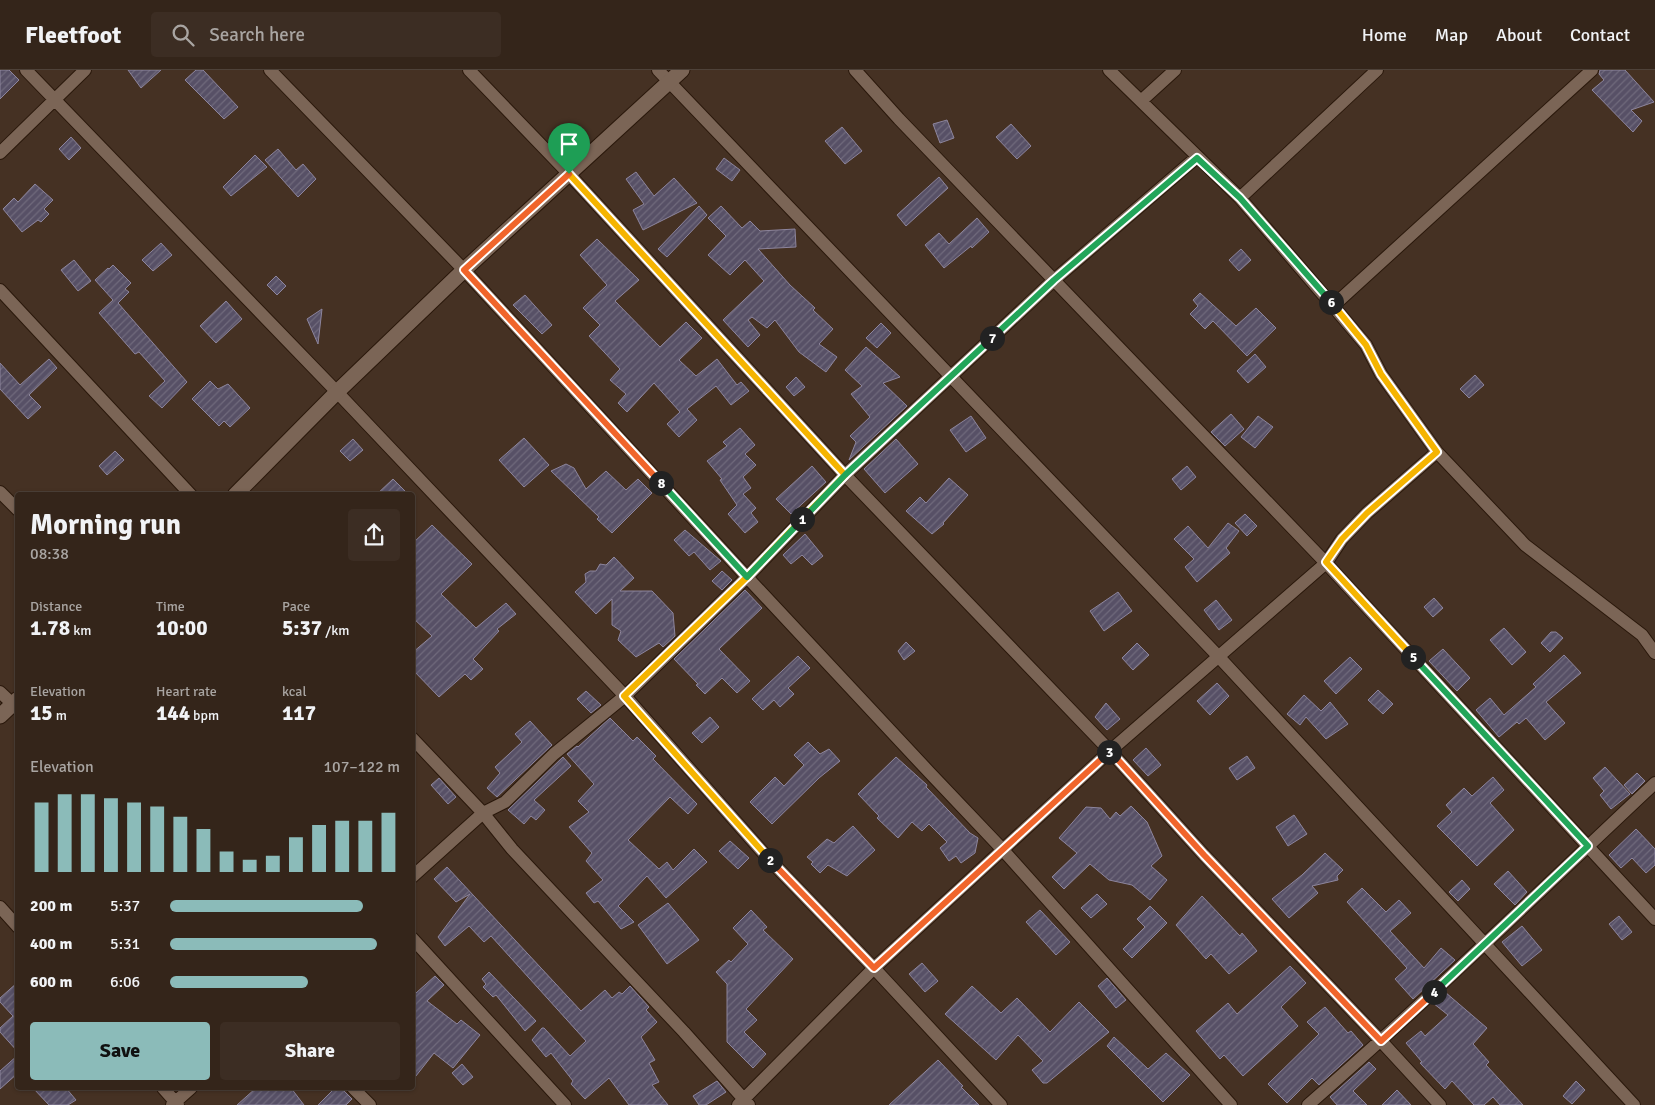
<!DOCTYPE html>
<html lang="en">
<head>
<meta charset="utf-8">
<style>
	body { margin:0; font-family:Signika,sans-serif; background:#3c2d23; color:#f1f3f6; height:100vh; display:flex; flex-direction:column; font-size:19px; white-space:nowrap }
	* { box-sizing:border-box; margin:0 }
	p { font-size:16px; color:#a9a5a2 }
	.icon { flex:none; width:28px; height:28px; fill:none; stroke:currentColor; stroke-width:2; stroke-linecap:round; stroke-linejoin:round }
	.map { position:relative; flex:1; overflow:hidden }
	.side { position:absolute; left:15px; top:422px; width:400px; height:598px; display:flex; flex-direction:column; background:#34251a; border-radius:5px; box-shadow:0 1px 4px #0004,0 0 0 1px #4e4239 }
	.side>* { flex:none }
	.pin { position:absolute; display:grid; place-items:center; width:42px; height:42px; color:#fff; margin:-51px -21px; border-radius:50% 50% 50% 0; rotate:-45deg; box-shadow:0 0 5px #0007 }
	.pin .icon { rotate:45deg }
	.km { position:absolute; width:25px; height:25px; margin:-12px; border-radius:50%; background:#222; color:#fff; font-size:14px; line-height:25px; text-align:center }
	.round { display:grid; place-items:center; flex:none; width:52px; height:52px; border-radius:5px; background:#3c2d23 }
	.summary { display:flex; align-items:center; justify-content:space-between; height:85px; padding:0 15px }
	h1 { font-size:28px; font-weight:800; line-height:38px }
	.metrics { display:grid; grid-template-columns:repeat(3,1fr); gap:8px; height:85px; padding:5px 15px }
	.metrics div { display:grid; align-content:center }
	.metrics b { font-size:21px; font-weight:800 }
	.metrics small { font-size:14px; font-weight:400 }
	.metrics p { font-size:14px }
	.chart { height:140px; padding:10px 15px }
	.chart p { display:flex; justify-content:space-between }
	.chart svg { width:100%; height:90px; margin-top:5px; stroke:#8bbbb9; stroke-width:6 }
	.action { display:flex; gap:10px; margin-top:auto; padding:10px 15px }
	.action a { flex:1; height:58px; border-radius:5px; background:#8bbbb9; color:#111; font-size:20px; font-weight:800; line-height:58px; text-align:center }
	.action a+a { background:#3c2d23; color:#f1f3f6 }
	ul { padding:0 15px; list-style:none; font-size:16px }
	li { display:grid; grid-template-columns:80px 60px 1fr; align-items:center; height:38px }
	li i { height:12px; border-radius:6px; background:#8bbbb9 }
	header { display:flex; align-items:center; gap:30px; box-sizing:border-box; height:70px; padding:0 25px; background:#34251a; border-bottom:1px solid #4e4239 }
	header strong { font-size:24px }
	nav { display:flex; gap:28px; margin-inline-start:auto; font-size:18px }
	.search { width:350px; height:45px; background:#3c2d23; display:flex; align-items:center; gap:12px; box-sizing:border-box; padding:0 18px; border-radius:5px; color:#a9a5a2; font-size:19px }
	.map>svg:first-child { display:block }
	.building { fill:url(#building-hatch); stroke:#8d859d }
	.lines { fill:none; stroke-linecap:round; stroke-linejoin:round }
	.street-casing { stroke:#2a180b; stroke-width:14 }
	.secondary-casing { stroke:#2a180b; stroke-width:17 }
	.street { stroke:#7b6556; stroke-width:12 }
	.secondary { stroke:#7b6556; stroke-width:15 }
	.split-1-casing { stroke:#fff; stroke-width:10 }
	.split-2-casing { stroke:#fff; stroke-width:10 }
	.split-3-casing { stroke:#fff; stroke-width:10 }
	.split-4-casing { stroke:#fff; stroke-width:10 }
	.split-5-casing { stroke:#fff; stroke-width:10 }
	.split-6-casing { stroke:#fff; stroke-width:10 }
	.split-7-casing { stroke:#fff; stroke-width:10 }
	.split-8-casing { stroke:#fff; stroke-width:10 }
	.split-9-casing { stroke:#fff; stroke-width:10 }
	.split-1 { stroke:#f5b400; stroke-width:6 }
	.split-2 { stroke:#f5b400; stroke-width:6 }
	.split-3 { stroke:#f0652b; stroke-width:6 }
	.split-4 { stroke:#f0652b; stroke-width:6 }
	.split-5 { stroke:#22a559; stroke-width:6 }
	.split-6 { stroke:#f5b400; stroke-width:6 }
	.split-7 { stroke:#22a559; stroke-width:6 }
	.split-8 { stroke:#22a559; stroke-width:6 }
	.split-9 { stroke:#f0652b; stroke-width:6 }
</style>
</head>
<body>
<header>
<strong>Fleetfoot</strong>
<div class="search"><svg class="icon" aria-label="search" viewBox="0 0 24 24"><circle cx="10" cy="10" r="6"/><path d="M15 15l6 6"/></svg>Search here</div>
<nav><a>Home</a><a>Map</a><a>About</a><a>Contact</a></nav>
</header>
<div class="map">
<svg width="1655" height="1035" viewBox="0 0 1655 1035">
	<defs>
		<pattern id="building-hatch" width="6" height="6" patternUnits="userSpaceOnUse" patternTransform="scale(1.25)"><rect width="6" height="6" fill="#575066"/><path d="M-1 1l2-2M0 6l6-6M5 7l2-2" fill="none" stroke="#706a7c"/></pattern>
	</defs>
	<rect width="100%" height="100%" fill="#453123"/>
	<path class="building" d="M 0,0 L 9,0 L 19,10 L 0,29 Z
		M 128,0 L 161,0 L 141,18 Z
		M 196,0 L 203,0 L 238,37 L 224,49 L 185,10 Z
		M 1600,0 L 1625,0 L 1654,32 L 1631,40 L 1642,51 L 1633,62 L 1592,20 L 1604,10 L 1599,4 Z
		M 947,50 L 954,68 L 940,73 L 933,54 Z
		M 1011,54 L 1031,76 L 1017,89 L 996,67 Z
		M 842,57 L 862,81 L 845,94 L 825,71 Z
		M 71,67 L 81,78 L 69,90 L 59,79 Z
		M 278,79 L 296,100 L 303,94 L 316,109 L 298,127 L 265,90 Z
		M 255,85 L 267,97 L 231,126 L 223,117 Z
		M 724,88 L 740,100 L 732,111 L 716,99 Z
		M 636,102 L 654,126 L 674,108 L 697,133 L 643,160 L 633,140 L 644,134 L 626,109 Z
		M 939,107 L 948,118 L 906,156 L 897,145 Z
		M 35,114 L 53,130 L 44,139 L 49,144 L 41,152 L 38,150 L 22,162 L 3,139 L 14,128 L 18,132 Z
		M 699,136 L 707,145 L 667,187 L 658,179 Z
		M 721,136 L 742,158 L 750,151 L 760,161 L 795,159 L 796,177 L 758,179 L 790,215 L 815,238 L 813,240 L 833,259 L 819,274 L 837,287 L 826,302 L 799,282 L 775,250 L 767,258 L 752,247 L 748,250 L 760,265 L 748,277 L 723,250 L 764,211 L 745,190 L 730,205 L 708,185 L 726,166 L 708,148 Z
		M 977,148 L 989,162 L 972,178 L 971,176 L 944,198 L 925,175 L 939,163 L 949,174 Z
		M 597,169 L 639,210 L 615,231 L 660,277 L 686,252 L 702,268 L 679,290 L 696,306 L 717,289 L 737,315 L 741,312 L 749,321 L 731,335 L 716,316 L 687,339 L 697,350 L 679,367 L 667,354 L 680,342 L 654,313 L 627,342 L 618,333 L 626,324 L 610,310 L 620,299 L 589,266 L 600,255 L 583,238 L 607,215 L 580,185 Z
		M 161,173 L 172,185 L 153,201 L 142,190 Z
		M 1241,179 L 1251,190 L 1239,201 L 1229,190 Z
		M 74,190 L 91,211 L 78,221 L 61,200 Z
		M 113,195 L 131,213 L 125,219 L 129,222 L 118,233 L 187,312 L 162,338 L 149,326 L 165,311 L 139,282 L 135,284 L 99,243 L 113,230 L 95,210 L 108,198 L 109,199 Z
		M 276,206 L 286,216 L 277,225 L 267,215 Z
		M 1200,223 L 1236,256 L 1256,238 L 1276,258 L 1247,286 L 1213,251 L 1205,259 L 1190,244 L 1198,236 L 1193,230 Z
		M 525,225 L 552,255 L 542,264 L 513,235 Z
		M 226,231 L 242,249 L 216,273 L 200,256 Z
		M 322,239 L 318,274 L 307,249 Z
		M 881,253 L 891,263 L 877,278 L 866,268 Z
		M 866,277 L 900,307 L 883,313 L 907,336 L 849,390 L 856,372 L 850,366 L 870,347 L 851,324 L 862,316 L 845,300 Z
		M 1255,284 L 1266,297 L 1248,313 L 1237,301 Z
		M 49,289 L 57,298 L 29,325 L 41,337 L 28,349 L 0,319 L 0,293 L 20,315 Z
		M 1475,305 L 1484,315 L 1469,328 L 1460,319 Z
		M 796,307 L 805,317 L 794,326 L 786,317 Z
		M 210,311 L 218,319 L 228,314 L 250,338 L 230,357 L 224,351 L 219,356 L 192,329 Z
		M 1231,344 L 1244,359 L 1225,376 L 1211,362 Z
		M 971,346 L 986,368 L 966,382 L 950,360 Z
		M 1258,346 L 1273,357 L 1255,378 L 1241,367 Z
		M 740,358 L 755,375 L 745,384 L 756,395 L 743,407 L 751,418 L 743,424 L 756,438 L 751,443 L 758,452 L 745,463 L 728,444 L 737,435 L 720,410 L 722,409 L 707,391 L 727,376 L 723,372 Z
		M 524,368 L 549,395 L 524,417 L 499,390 Z
		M 353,369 L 363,380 L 350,391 L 340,381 Z
		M 896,369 L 918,394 L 885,423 L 864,399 Z
		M 115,381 L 124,390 L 107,405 L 99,396 Z
		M 566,394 L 574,398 L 586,419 L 606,401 L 626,420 L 638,409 L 652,423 L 612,463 L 597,449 L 599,447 L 551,401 Z
		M 812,396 L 826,412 L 791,444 L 776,429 Z
		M 1187,396 L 1196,407 L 1181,420 L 1172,409 Z
		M 949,408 L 968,425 L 943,453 L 944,454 L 932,464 L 906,441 L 920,427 L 926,433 Z
		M 393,409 L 409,425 L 376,425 Z
		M 1245,444 L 1257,456 L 1247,466 L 1235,453 Z
		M 1228,453 L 1239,461 L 1226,478 L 1230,483 L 1197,512 L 1185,497 L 1194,489 L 1174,469 L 1188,456 L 1208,478 Z
		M 432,455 L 472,494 L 441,524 L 476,558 L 506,533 L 516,544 L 497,559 L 499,561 L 473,589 L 483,599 L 471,610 L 465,604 L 439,627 L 412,599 L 412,583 L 432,566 L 412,547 L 412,474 Z
		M 685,460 L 721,491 L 710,500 L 694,482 L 689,486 L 674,470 Z
		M 805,464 L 823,486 L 812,495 L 802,485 L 791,494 L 783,485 Z
		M 614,487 L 634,508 L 620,521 L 652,521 L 673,543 L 675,566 L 663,577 L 659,573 L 636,587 L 618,570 L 621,561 L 612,555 L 612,529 L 596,544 L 575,522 L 586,512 L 585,504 L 590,501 L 596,501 L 600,494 L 606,495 Z
		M 722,501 L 732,510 L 722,520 L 712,511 Z
		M 745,520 L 762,538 L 719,579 L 750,611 L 737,623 L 722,608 L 705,624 L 696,615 L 698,614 L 674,589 Z
		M 1118,522 L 1132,541 L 1104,561 L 1090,541 Z
		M 1434,528 L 1443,538 L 1433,547 L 1424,537 Z
		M 1216,530 L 1232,550 L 1219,560 L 1204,540 Z
		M 1504,558 L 1526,582 L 1512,595 L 1490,570 Z
		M 1551,562 L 1556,562 L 1563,568 L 1550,582 L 1541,573 Z
		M 906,572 L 915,581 L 904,590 L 898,581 Z
		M 1137,573 L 1149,585 L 1133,600 L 1122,588 Z
		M 1443,579 L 1470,608 L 1457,621 L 1429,591 Z
		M 1564,585 L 1581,603 L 1546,632 L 1565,653 L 1545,670 L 1526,648 L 1519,654 L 1517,652 L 1499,667 L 1476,640 L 1490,628 L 1504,645 L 1536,617 L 1533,614 Z
		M 798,586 L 810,598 L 788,618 L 794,624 L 780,637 L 774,630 L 763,640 L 752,629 Z
		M 1350,587 L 1362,599 L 1336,624 L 1324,611 Z
		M 1217,613 L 1229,626 L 1210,645 L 1197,631 Z
		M 1378,620 L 1393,634 L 1383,644 L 1368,630 Z
		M 586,621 L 601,635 L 591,643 L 577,629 Z
		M 1304,625 L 1321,641 L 1330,632 L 1348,654 L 1326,669 L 1306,647 L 1300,655 L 1287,644 Z
		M 1106,633 L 1120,649 L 1107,660 L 1095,647 Z
		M 710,647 L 719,657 L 702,673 L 692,663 Z
		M 610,648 L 633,671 L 637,667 L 656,686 L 653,689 L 697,734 L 688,744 L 670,727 L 628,770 L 659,799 L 667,792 L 673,800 L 694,779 L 707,792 L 666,828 L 647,806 L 618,836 L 634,852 L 621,859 L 598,831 L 594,833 L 586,823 L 603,810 L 586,791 L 592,783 L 569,757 L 589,742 L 578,731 L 594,714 L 567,684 L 577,676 L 578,677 Z
		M 530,651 L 552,675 L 497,727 L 487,718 L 500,703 L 495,697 L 522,672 L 515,664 Z
		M 808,672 L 820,684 L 829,679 L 840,691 L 819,708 L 772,754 L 750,732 L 775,707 L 784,716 L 804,695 L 794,685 Z
		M 1146,678 L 1161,695 L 1148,706 L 1133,690 Z
		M 1247,686 L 1255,698 L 1237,710 L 1229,698 Z
		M 563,687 L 571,696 L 534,730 L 545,740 L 536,750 L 531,746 L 524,754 L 508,740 Z
		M 896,687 L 927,715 L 926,717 L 970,763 L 978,768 L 975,783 L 961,793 L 956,786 L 949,791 L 940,778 L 947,772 L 929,754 L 922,761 L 912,752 L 898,768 L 877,748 L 879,746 L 858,724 Z
		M 1605,697 L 1630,724 L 1611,739 L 1600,725 L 1604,721 L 1593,708 Z
		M 1637,703 L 1645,711 L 1632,724 L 1624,715 Z
		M 1493,707 L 1504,720 L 1490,733 L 1514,760 L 1477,796 L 1437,756 L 1452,742 L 1446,735 L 1464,718 L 1472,726 Z
		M 439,708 L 456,727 L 448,734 L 431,715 Z
		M 1131,736 L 1147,752 L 1162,786 L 1151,796 L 1167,810 L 1150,830 L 1132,815 L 1109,810 L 1090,794 L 1064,819 L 1052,807 L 1077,783 L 1059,768 L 1086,737 L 1101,738 L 1110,749 L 1116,742 L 1120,746 Z
		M 1294,745 L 1307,764 L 1288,776 L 1276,757 Z
		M 853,756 L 875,780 L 847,806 L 828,795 L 820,803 L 811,794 L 813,792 L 807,787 L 827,769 L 834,773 Z
		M 1636,759 L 1655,779 L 1655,795 L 1646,803 L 1632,788 L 1621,798 L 1609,785 Z
		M 730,771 L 749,788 L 738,799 L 719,781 Z
		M 1325,783 L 1343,800 L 1337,806 L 1338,810 L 1312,816 L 1318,823 L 1289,848 L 1272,829 L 1302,805 Z
		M 447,797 L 581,941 L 605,920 L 612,928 L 619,922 L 622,924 L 630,916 L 649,937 L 646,940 L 657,952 L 641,967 L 655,990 L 649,993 L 659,1012 L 652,1015 L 668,1035 L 629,1035 L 609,1008 L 585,1029 L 571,1014 L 573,1011 L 551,983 L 546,987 L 532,970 L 542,958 L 544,958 L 570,986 L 586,971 L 491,866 L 484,872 L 469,856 L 445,876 L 438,867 L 470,824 L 456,832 L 434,809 Z
		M 1508,801 L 1527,822 L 1515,835 L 1494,814 Z
		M 1462,810 L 1470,819 L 1458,831 L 1449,822 Z
		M 1362,818 L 1386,842 L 1399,830 L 1411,843 L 1390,861 L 1424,898 L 1441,878 L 1455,890 L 1413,929 L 1395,909 L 1407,898 L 1347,832 Z
		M 1097,824 L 1107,834 L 1091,848 L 1081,838 Z
		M 1202,826 L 1240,866 L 1242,863 L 1257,881 L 1229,904 L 1211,884 L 1206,889 L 1176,855 Z
		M 668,833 L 699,870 L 667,894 L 638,855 Z
		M 1150,836 L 1167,853 L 1132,888 L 1123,879 L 1145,857 L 1137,849 Z
		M 751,840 L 767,857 L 763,860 L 793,889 L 746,939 L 757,950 L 744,962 L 766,984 L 753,998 L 727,972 L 727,914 L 716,902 L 729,890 L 731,892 L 748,874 L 733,858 Z
		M 1040,840 L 1070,872 L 1056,885 L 1026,852 Z
		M 1619,846 L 1632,862 L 1622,870 L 1609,854 Z
		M 1522,856 L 1542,880 L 1522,896 L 1502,872 Z
		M 922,893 L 938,911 L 925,922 L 909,904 Z
		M 1290,896 L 1306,913 L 1281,937 L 1298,956 L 1243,1006 L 1224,985 L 1220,989 L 1196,961 L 1228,933 L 1237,944 Z
		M 489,902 L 536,951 L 525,961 L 496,925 L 493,927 L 483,917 L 486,914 L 482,909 Z
		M 435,906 L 444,915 L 427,931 L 457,954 L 461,950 L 480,965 L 453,998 L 434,983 L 412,1011 L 412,920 L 416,923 Z
		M 1107,908 L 1126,930 L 1116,938 L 1098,916 Z
		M 18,912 L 18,982 L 0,962 L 0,958 L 13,946 L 0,932 L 0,928 Z
		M 972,916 L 1001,943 L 1017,928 L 1050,962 L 1079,932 L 1109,962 L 1047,1013 L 1043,1013 L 1032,1000 L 1043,991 L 1018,965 L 996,990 L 945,944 Z
		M 1445,922 L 1487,958 L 1473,974 L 1489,992 L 1486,995 L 1523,1035 L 1500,1035 L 1493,1027 L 1484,1035 L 1474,1035 L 1452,1011 L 1445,1019 L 1420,993 L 1422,992 L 1406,973 L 1421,961 L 1425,966 L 1448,945 L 1433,933 Z
		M 1325,937 L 1348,963 L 1351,961 L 1363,975 L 1319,1015 L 1312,1008 L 1287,1033 L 1268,1014 L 1319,964 L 1307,952 Z
		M 1114,967 L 1148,999 L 1166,983 L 1190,1005 L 1163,1032 L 1107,976 Z
		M 18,985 L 18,1003 L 0,1019 L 0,1001 Z
		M 938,990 L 963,1016 L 961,1017 L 979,1035 L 889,1035 Z
		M 1369,992 L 1376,999 L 1353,1021 L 1367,1035 L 1337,1035 L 1330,1027 Z
		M 462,994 L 473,1007 L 463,1015 L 452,1003 Z
		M 717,1011 L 726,1022 L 706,1035 L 699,1035 L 693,1026 Z
		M 1576,1011 L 1585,1020 L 1572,1034 L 1563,1026 Z
		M 33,1018 L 66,1018 L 76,1030 L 68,1035 L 49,1035 Z
		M 256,1018 L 291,1018 L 304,1035 L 237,1035 Z
		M 335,1018 L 341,1018 L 352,1029 L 346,1035 L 318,1035 Z
		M 1397,1020 L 1411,1035 L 1382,1035 Z"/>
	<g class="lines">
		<g class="street-casing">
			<path id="street" d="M 26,0 L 337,322 L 625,626 L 767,787 L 874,898 L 1001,1035
				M 270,0 L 464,200 L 747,507 L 929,702 L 1003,780 L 1231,1035
				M 469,0 L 569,104 L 845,405 L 1110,681 L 1204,785 L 1381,971 L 1440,1035
				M 658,0 L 1218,586 L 1634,1035
				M 855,0 L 899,49 L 1326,493 L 1655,849
				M 1141,31 L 1175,0
				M 0,83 L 85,0
				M 1240,128 L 1377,0
				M 0,220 L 191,425
				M 1333,236 L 1592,0
				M 1437,382 L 1525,475 L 1642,565 L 1655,583
				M 0,422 L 18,440
				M 0,622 L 18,639
				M 412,668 L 483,743 L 512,779 L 684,962 L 749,1035
				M 412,807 L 483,743 L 505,732 L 554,684 L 625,626 L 747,507 L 845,405 L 1054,210 L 1197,87
				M 0,837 L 18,857
				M 412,868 L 565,1035
				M 163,1018 L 178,1035
				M 353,1018 L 370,1035
				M 172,1035 L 191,1018
				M 738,1035 L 874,898 L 1110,681 L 1326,493 L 1342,469 L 1367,443 L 1437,382 L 1381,304 L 1366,275 L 1333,236 L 1240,128 L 1109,0
				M 1308,1035 C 1427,931 1540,821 1655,713"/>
		</g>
		<g class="secondary-casing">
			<path id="secondary" d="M 235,425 L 337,322 L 464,200 L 682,0
				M 0,646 L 18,629"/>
		</g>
		<use href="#street" class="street"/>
		<use href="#secondary" class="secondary"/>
	</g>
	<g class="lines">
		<g class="split-1-casing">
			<path id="split-1" d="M 569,104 L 845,405 L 802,449"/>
		</g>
		<g class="split-2-casing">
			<path id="split-2" d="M 770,790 L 624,626 L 747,507 L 802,449"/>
		</g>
		<g class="split-3-casing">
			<path id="split-3" d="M 770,790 L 874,898 L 1109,682"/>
		</g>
		<g class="split-4-casing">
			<path id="split-4" d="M 1109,682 L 1110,681 L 1204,785 L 1381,971 L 1434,922"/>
		</g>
		<g class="split-5-casing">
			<path id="split-5" d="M 1413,587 L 1588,776 L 1434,922"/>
		</g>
		<g class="split-6-casing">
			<path id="split-6" d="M 1331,232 L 1366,275 L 1381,304 L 1437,382 L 1367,443 L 1342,469 L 1326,492 L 1413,587"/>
		</g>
		<g class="split-7-casing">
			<path id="split-7" d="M 992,268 L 1054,210 L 1197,88 L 1240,128 L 1331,232"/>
		</g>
		<g class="split-8-casing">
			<path id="split-8" d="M 661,413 L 747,507 L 845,405 L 992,268"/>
		</g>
		<g class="split-9-casing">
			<path id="split-9" d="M 569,104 L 464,200 L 661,413"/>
		</g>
		<use href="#split-1" class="split-1"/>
		<use href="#split-2" class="split-2"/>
		<use href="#split-3" class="split-3"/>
		<use href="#split-4" class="split-4"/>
		<use href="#split-5" class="split-5"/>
		<use href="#split-6" class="split-6"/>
		<use href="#split-7" class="split-7"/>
		<use href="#split-8" class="split-8"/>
		<use href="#split-9" class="split-9"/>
	</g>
</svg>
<div class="pin" style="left:569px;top:104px;background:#1e9e55"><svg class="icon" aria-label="arrive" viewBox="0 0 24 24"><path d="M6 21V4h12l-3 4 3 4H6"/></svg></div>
<b class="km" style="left:802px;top:449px">1</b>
<b class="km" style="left:770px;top:790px">2</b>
<b class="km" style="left:1109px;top:682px">3</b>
<b class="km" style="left:1434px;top:922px">4</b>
<b class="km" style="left:1413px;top:587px">5</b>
<b class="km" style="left:1331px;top:232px">6</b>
<b class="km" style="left:992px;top:268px">7</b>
<b class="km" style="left:661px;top:413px">8</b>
<section class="side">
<div class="summary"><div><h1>Morning run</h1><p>08:38</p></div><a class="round"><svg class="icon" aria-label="share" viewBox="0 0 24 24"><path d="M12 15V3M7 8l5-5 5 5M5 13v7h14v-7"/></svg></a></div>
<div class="metrics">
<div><p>Distance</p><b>1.78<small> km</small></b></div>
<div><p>Time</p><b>10:00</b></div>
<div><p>Pace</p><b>5:37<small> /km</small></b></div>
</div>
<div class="metrics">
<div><p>Elevation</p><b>15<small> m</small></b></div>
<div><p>Heart rate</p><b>144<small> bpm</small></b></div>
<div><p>kcal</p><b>117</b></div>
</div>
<div class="chart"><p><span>Elevation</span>107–122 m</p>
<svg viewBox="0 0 160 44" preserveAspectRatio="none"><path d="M5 44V10M15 44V6M25 44V6M35 44V8M45 44V10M55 44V12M65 44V17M75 44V23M85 44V34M95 44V38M105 44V36M115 44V27M125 44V21M135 44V19M145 44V19M155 44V15"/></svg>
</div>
<ul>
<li><b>200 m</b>5:37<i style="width:84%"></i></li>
<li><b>400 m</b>5:31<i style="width:90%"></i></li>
<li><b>600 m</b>6:06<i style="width:60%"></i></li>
</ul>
<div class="action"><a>Save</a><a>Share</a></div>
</section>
</div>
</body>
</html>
